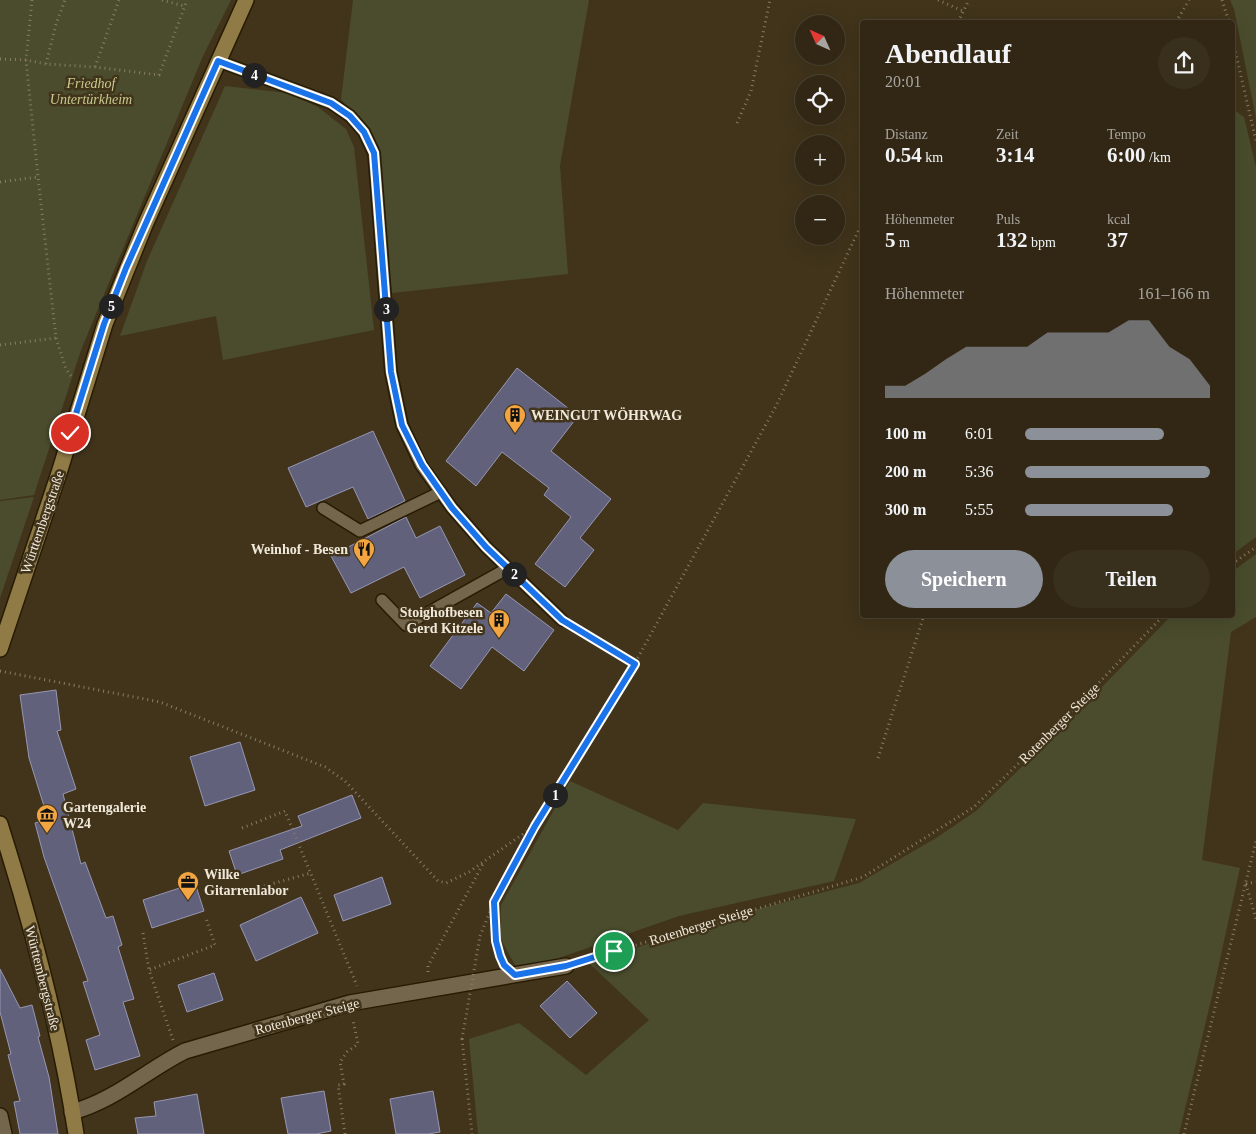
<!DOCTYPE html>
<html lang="de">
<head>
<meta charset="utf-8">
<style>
	body { margin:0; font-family:"Times New Roman",serif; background:#392f1d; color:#f1f3f6; height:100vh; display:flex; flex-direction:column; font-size:19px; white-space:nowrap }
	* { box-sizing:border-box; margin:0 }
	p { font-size:16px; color:#a8a5a0 }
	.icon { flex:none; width:28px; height:28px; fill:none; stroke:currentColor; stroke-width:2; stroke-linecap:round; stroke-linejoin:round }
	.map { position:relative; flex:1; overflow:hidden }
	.sheet { position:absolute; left:860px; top:20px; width:375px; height:598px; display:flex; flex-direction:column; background:#312714; border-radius:5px; box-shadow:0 5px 20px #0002,0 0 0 1px #4c4434 }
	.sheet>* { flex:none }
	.needle { width:32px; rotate:315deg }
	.tools { position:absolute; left:795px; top:15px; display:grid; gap:10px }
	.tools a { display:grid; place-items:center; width:50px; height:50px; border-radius:50%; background:#312714; box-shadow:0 5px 20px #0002,0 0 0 1px #4c4434; font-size:25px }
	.pin { position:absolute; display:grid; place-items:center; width:42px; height:42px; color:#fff; margin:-21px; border:2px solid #fff; border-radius:50%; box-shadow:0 1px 5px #0007 }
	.km { position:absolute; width:25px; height:25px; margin:-12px; border-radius:50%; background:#222; color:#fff; font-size:14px; line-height:25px; text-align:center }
	.round { display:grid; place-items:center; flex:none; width:52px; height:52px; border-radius:26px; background:#392f1d }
	.headline { display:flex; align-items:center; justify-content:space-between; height:85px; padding:0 25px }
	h1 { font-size:28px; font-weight:600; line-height:38px }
	.stats { display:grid; grid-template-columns:repeat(3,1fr); gap:8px; height:85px; padding:5px 25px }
	.stats div { display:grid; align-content:center }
	.stats b { font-size:21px; font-weight:600 }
	.stats small { font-size:14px; font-weight:400 }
	.stats p { font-size:14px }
	.chart { height:140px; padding:10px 25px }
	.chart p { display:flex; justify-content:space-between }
	.chart svg { width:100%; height:90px; margin-top:5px; fill:#8c9099; opacity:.7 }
	.action { display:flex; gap:10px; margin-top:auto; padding:10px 25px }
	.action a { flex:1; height:58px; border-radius:30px; background:#8c9099; color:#fff; font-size:20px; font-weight:600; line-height:58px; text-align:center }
	.action a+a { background:#392f1d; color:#f1f3f6 }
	ul { padding:0 25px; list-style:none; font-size:16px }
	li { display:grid; grid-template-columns:80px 60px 1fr; align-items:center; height:38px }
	li i { height:12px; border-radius:6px; background:#8c9099 }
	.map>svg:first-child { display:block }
	.green { fill:#4a4c2d }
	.building { fill:#61617c; stroke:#9697b4 }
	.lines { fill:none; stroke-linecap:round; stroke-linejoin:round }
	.lane-casing { stroke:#271b03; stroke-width:14 }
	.street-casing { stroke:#271b03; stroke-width:18 }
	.secondary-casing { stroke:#271b03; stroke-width:18 }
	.path { stroke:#877c67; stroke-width:3; stroke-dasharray:1 4; stroke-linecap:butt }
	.lane { stroke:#74664c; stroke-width:11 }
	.street { stroke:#74664c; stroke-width:15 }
	.secondary { stroke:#907b46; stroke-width:15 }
	.path-bridge { stroke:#877c67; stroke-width:3; stroke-dasharray:1 4; stroke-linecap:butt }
	.route-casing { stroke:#fff; stroke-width:10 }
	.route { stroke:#1a73e8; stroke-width:6 }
	.labels { text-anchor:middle; stroke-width:5; stroke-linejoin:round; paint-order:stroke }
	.park-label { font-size:14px; font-style:italic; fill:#c7cb8f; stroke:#41341b }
	.poi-label { font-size:14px; font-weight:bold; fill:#f0e8d9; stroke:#41341b; text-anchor:start }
	.street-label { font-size:14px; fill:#f0e8d9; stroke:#41341b }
</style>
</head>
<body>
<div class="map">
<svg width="1256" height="1134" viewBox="0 0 1256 1134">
	<rect width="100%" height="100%" fill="#41341b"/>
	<path class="green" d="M 0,0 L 231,0 L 203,56 L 81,350 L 34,495 L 0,500 Z
		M 353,0 L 589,0 L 560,166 L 568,274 L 392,293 L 371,137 L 341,99 Z
		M 1230,0 L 1256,0 L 1256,118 L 1234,9 Z
		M 225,86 L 288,93 L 318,107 L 346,129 L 354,147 L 374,330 L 223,360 L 216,316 L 120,336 L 147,261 Z
		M 1233,109 L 1244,117 L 1256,167 L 1256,537 L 1233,554 Z
		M 34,497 L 0,598 L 0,501 Z
		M 1256,554 L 1256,617 L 1231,632 L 1202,860 L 1240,868 L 1212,996 L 1179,1134 L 478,1134 L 469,1039 L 519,1023 L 586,1075 L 649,1020 L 589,963 L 743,913 L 859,883 L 936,838 L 976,811 L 1067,723 L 1171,616 L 1232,615 L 1233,571 Z
		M 570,781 L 678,830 L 703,803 L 856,819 L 834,881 L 679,916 L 556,959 L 516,967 L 500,938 L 501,905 Z"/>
	<path class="building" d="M 517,368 L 578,416 L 551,451 L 611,499 L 580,538 L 594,550 L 565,587 L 535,564 L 571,517 L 544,495 L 549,488 L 502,452 L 476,486 L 446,461 Z
		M 373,431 L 405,501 L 368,519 L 353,487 L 306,507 L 288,468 Z
		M 406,517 L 416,538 L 440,526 L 465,575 L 420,598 L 404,567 L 351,593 L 331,556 Z
		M 506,594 L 554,630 L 524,671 L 492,647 L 461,689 L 430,666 L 477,603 L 491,613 Z
		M 56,690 L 61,730 L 57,731 L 76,789 L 63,794 L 81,864 L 85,862 L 106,918 L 113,916 L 122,945 L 118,947 L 134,999 L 123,1002 L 140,1056 L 95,1070 L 86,1040 L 100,1035 L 83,982 L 88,981 L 44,857 L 35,823 L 48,819 L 29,758 L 20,695 Z
		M 240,742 L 255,790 L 205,806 L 190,757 Z
		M 352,795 L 361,818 L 280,850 L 283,859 L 237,875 L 229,851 L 302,826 L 298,816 Z
		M 382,877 L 391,904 L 343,921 L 334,895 Z
		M 195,883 L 204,911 L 152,928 L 143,900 Z
		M 301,897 L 318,933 L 256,961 L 240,925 Z
		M 0,969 L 20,1008 L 32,1005 L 40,1036 L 38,1037 L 49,1077 L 58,1134 L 20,1134 L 14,1102 L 20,1101 L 8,1055 L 11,1054 L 0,1012 Z
		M 214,973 L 223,1000 L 187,1012 L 178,985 Z
		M 567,981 L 597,1013 L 570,1038 L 540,1006 Z
		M 324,1091 L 331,1131 L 316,1134 L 288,1134 L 281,1098 Z
		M 433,1091 L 440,1132 L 428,1134 L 396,1134 L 390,1099 Z
		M 197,1094 L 204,1134 L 138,1134 L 135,1118 L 156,1116 L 154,1102 Z"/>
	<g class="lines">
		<g class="lane-casing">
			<path id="lane" d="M 218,61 L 331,103 L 350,116 L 364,132 L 374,153 L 391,372 L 402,425 L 421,465 L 452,508 L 486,547 L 562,620
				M 323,508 L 360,531 L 441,492
				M 382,600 L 406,625 L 508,568"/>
		</g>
		<g class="street-casing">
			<path id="street" d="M 72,1112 C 114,1101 147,1070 185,1051 L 350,1003 L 566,966
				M 0,1116 L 4,1134"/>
		</g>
		<g class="secondary-casing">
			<path id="secondary" d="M 0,649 L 59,473 L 105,324 L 145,225 L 246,0
				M 0,824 C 32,925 60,1029 76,1134"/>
		</g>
		<path class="path" d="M 32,0 L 26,60 L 38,177 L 56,338 L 66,369 L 71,376
			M 162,0 L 184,6
			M 938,0 L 963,11
			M 1222,0 L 1229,22
			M 958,22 L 969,0
			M 1176,22 L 1189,0
			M 1232,37 L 1256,141
			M 0,59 L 26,60 L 46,64 L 95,67 L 159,75 L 187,0
			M 46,64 L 56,24 L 65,0
			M 95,67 L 119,0
			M 737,123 L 751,91 L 770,0
			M 0,182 L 38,177
			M 0,345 L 56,338
			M 1232,564 L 1256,547
			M 575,628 L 635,663
			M 0,671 L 160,702 L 325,767 L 345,781 L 438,881 L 446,883 L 469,872 L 533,827
			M 878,758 L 924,615
			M 242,828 L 285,811 L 357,986
			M 1246,884 L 1256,919
			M 1246,884 L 1256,882
			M 264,886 L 311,873
			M 494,904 L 496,941 L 502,960
			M 143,933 L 149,970
			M 480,936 L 494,902 L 519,854 L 635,663 L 776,406 L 862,223
			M 583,961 L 863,877 L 974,807 L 1064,719 L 1164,615
			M 428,972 L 428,966 L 483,864
			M 462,1039 L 472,1134
			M 173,1040 L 149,970 L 215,945 L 206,918
			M 345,1134 L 338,1085 L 344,1084 L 340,1062 L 347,1052 L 358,1044 L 353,1020
			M 1184,1134 L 1256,841"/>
		<use href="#lane" class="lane"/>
		<use href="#street" class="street"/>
		<use href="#secondary" class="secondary"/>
		<path class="path-bridge" d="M 462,1039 L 480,936"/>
	</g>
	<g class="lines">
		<g class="route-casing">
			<path id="route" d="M 70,433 L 104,324 L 126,268 L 218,61 L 331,103 L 350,116 L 364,132 L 374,153 L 391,372 L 402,425 L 422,465 L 452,508 L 486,547 L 562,620 L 635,664 L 535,826 L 494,902 L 496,941 L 500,956 L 504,965 L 515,975 L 566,966 L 614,951"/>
		</g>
		<use href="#route" class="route"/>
	</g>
	<defs>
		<g id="building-pin" transform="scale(1.125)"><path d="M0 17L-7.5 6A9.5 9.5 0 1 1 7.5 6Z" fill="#f2a541" stroke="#41341b"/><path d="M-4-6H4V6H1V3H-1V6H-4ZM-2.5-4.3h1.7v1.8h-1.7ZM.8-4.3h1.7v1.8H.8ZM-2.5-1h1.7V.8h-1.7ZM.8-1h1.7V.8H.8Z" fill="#111"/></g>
		<g id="restaurant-pin" transform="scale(1.125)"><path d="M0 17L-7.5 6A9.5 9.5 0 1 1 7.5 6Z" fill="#f2a541" stroke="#41341b"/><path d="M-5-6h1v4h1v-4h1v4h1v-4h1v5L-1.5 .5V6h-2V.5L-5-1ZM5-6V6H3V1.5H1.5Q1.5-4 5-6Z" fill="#111"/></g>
		<g id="museum-pin" transform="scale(1.125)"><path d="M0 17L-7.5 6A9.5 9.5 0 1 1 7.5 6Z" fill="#f2a541" stroke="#41341b"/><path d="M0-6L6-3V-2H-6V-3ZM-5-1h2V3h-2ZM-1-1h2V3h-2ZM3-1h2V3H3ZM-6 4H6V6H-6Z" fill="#111"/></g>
		<g id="office-pin" transform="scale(1.125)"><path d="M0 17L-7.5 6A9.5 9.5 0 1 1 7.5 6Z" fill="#f2a541" stroke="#41341b"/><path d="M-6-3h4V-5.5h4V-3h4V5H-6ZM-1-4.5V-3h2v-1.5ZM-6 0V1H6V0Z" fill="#111"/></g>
	</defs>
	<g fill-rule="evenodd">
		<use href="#building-pin" x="515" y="415"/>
		<use href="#restaurant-pin" x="364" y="549"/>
		<use href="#building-pin" x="499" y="620"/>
		<use href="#museum-pin" x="47" y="815"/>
		<use href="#office-pin" x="188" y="882"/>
	</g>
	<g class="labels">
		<g class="park-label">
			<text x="91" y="88">Friedhof<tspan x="91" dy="16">Untertürkheim</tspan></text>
		</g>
		<g class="poi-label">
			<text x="531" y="420">WEINGUT WÖHRWAG</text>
			<text x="348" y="554" text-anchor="end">Weinhof - Besen</text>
			<text x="483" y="617" text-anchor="end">Stoighofbesen<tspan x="483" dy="16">Gerd Kitzele</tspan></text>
			<text x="63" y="812">Gartengalerie<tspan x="63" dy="16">W24</tspan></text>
			<text x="204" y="879">Wilke<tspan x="204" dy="16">Gitarrenlabor</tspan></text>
		</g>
		<g class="street-label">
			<text transform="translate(42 522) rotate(-71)" y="5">Württembergstraße</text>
			<text transform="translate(1059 723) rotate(-45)" y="5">Rotenberger Steige</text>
			<text transform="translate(701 925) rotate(-17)" y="5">Rotenberger Steige</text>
			<text transform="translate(43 978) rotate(76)" y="5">Württembergstraße</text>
			<text transform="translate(307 1016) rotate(-15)" y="5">Rotenberger Steige</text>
		</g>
	</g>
</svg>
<div class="tools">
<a><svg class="needle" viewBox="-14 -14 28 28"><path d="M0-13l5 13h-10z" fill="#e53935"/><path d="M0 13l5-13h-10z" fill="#a8a5a0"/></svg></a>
<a><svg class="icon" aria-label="locate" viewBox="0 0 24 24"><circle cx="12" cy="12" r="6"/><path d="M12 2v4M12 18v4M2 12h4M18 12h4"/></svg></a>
<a>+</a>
<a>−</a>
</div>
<div class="pin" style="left:614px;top:951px;background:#1e9e55"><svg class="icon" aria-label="arrive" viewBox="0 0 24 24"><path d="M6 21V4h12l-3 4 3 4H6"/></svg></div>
<div class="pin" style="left:70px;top:433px;background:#d93025"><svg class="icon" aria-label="check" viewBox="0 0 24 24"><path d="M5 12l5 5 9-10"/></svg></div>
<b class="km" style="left:555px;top:795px">1</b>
<b class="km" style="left:514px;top:574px">2</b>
<b class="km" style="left:386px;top:309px">3</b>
<b class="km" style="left:254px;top:75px">4</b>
<b class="km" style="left:111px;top:306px">5</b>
<section class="sheet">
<div class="headline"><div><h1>Abendlauf</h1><p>20:01</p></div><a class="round"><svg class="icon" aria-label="share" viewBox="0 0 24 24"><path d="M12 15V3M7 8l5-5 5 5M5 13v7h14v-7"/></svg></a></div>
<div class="stats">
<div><p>Distanz</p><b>0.54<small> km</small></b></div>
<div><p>Zeit</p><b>3:14</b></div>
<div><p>Tempo</p><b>6:00<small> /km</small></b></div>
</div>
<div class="stats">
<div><p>Höhenmeter</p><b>5<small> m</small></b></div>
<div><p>Puls</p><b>132<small> bpm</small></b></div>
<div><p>kcal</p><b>37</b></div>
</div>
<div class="chart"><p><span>Höhenmeter</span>161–166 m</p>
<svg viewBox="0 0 160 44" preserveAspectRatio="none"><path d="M0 44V38L10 38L20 32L30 25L40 19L50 19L60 19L70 19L80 12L90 12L100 12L110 12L120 6L130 6L140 19L150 25L160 38V44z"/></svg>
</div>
<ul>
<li><b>100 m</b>6:01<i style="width:75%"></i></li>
<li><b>200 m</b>5:36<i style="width:100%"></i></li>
<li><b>300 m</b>5:55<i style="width:80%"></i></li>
</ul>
<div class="action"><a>Speichern</a><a>Teilen</a></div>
</section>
</div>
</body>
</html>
